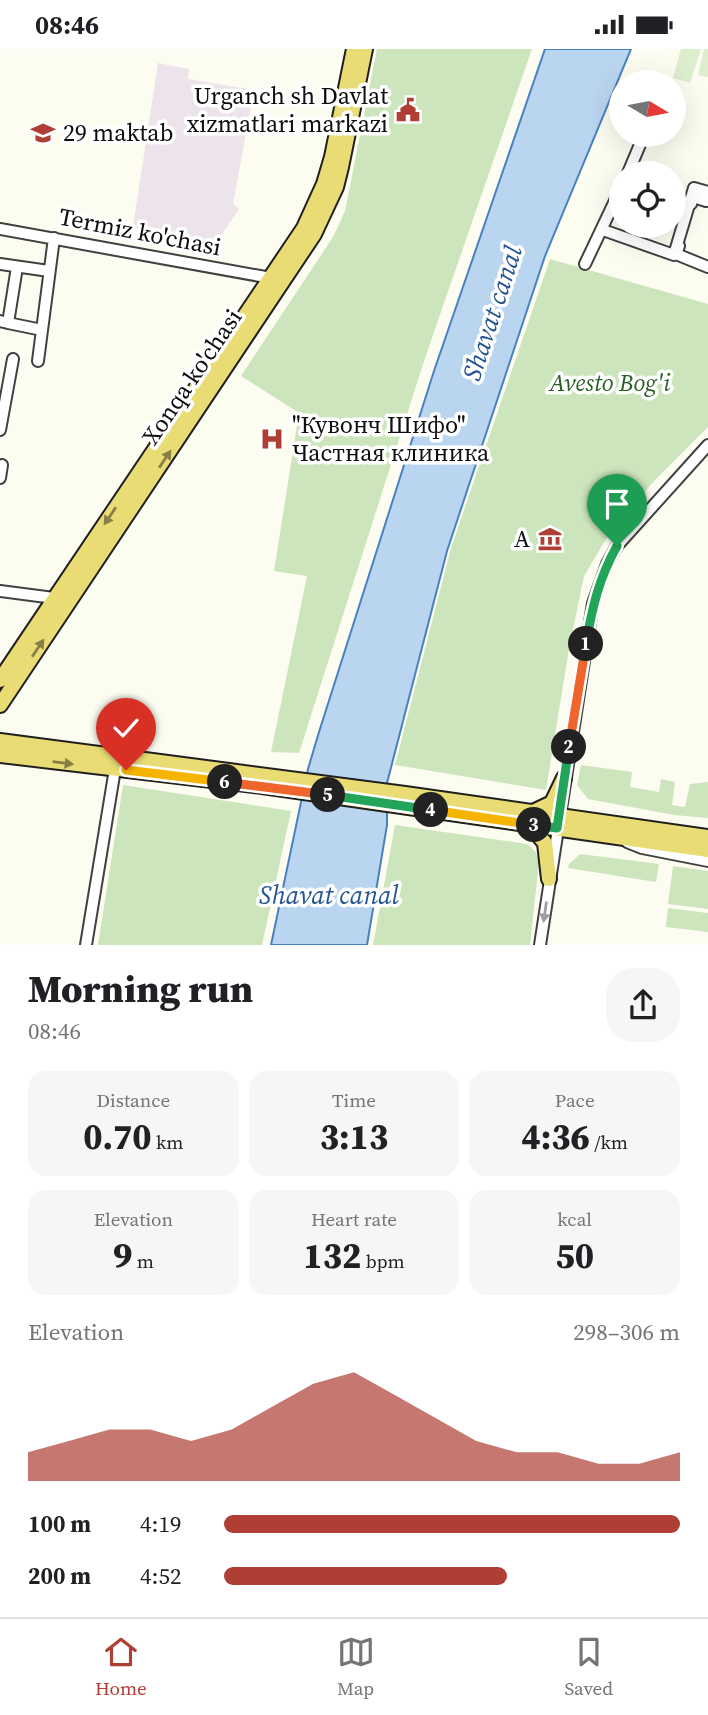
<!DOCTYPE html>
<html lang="en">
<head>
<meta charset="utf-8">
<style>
	body { margin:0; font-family:"Source Serif 4",serif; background:#f6f6f6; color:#202124; height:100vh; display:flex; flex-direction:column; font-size:26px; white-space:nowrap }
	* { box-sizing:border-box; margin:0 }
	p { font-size:23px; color:#757577 }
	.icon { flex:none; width:38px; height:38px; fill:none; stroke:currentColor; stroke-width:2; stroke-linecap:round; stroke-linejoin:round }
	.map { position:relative; height:896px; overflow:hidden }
	.drawer { display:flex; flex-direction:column; background:#fff; flex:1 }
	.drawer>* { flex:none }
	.needle { width:46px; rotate:100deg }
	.tools { position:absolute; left:609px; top:21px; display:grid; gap:14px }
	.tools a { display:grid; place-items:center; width:77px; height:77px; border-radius:50%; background:#fff; box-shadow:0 7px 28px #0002; font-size:35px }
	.pin { position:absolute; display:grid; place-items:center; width:60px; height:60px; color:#fff; margin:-72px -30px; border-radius:50% 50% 50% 0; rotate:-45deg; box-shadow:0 0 7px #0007 }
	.pin .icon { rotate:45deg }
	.km { position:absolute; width:35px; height:35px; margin:-18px; border-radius:50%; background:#222; color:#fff; font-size:19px; line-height:35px; text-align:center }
	.round { display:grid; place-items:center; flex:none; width:74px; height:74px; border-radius:28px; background:#f6f6f6 }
	.headline { display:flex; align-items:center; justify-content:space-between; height:119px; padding:0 28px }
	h1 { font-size:38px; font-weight:800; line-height:52px }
	.stats { display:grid; grid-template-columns:repeat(3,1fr); gap:10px; height:119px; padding:7px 28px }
	.stats div { display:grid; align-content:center; border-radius:18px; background:#f6f6f6; text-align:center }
	.stats b { font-size:35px; font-weight:800 }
	.stats small { font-size:19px; font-weight:400 }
	.stats p { font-size:19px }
	.chart { height:196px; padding:14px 28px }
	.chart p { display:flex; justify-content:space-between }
	.chart svg { width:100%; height:126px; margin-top:7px; fill:#af3e35; opacity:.7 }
	ul { padding:0 28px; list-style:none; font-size:23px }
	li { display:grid; grid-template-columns:112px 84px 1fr; align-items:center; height:52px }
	li i { height:18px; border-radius:9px; background:#af3e35 }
	.status { display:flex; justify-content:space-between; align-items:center; height:49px; padding:0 35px; background:#fff; direction:ltr }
	.status svg { height:19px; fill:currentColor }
	.tabs { display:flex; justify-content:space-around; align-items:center; height:98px; border-top:2px solid #e0e0e0; background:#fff; font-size:19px; color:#757577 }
	.tabs a { display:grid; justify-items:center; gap:4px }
	.tabs .selected { color:#af3e35 }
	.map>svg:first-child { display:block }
	.industrial { fill:#ece3eb }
	.green { fill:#cde5bd }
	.pitch { fill:#deedce }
	.water { fill:#bad5f0; stroke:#4981bf; stroke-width:2 }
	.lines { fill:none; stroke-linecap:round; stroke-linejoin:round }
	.minor-casing { stroke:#414141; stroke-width:14 }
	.major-casing { stroke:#1f1f1f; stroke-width:18 }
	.minor { stroke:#fff; stroke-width:10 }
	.major { stroke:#eadc74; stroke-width:14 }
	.oneway { fill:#877f46 }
	.oneway2 { fill:#9f9f9f }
	.split-1-casing { stroke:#fff; stroke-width:14 }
	.split-2-casing { stroke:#fff; stroke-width:14 }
	.split-3-casing { stroke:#fff; stroke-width:14 }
	.split-4-casing { stroke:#fff; stroke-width:14 }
	.split-5-casing { stroke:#fff; stroke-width:14 }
	.split-6-casing { stroke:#fff; stroke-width:14 }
	.split-7-casing { stroke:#fff; stroke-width:14 }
	.split-1 { stroke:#22a559; stroke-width:9 }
	.split-2 { stroke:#f0652b; stroke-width:9 }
	.split-3 { stroke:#22a559; stroke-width:9 }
	.split-4 { stroke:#f5b400; stroke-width:9 }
	.split-5 { stroke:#22a559; stroke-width:9 }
	.split-6 { stroke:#f0652b; stroke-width:9 }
	.split-7 { stroke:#f5b400; stroke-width:9 }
	.labels { text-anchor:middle; stroke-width:7; stroke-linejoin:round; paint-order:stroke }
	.poi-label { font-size:24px; fill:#0e0e0e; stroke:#fff; text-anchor:end }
	.street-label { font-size:24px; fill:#0e0e0e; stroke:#fff }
	.park-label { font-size:24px; font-style:italic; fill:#2a5f25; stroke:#fff }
	.water-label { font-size:26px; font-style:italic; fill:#245593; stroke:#fff }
</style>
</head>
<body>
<div class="status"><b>08:46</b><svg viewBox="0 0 49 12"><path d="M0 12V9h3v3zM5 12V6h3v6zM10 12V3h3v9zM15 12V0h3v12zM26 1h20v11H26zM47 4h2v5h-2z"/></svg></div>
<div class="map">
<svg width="708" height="896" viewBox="0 0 708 896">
	<rect width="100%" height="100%" fill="#fdfcf1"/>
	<path class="industrial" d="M 158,14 L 189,20 L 188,30 L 254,41 L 233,155 L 239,160 L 214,197 L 133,178 Z"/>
	<path class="green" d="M 377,0 L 532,0 L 425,309 L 299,704 L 271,703 L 307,527 L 274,522 L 299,364 L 241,327 L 333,188 L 345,162 Z
		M 550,210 L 708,255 L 708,378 L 655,431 L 609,485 L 584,527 L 569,600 L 546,741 L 395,716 L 451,499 Z
		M 581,716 L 632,723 L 630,738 L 659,743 L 661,730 L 675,733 L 672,756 L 685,758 L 690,735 L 708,733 L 708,769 L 674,766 L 588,750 L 577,736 Z
		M 123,736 L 291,762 L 262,896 L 98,896 Z
		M 395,776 L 527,795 L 536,803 L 539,813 L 530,896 L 373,896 Z
		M 580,805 L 659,815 L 656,833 L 568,819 L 569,815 Z
		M 673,817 L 708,822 L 708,860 L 668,855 Z
		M 668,859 L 708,864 L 708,883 L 666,878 Z"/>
	<path class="pitch" d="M 681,0 L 701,0 L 690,34 L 673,29 Z
		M 704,0 L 708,0 L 708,28 L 698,26 Z"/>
	<path class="water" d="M 545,0 L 631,0 L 545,207 L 447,502 L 387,734 L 387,776 L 367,896 L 271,896 L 308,720 L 319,683 L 434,322 Z"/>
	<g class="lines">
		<g class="minor-casing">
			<path id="minor" d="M 628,124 L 644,86
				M 691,155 L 693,148 L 706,152 L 708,148
				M 0,180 L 271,229
				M 603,181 L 674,206 L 694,139 L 708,143
				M 679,197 L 676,205 L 708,218
				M 0,215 L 49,222
				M 585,215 L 621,139
				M 0,272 L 8,274 L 17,218
				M 8,274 L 42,281
				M 38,312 L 54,189
				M 0,381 L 13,310
				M 0,429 L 2,416
				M 0,542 L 54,549
				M 627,793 L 642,799 L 708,812
				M 86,896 L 116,714
				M 540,896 L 593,554 L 607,515 L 617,497 L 708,396"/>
		</g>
		<g class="major-casing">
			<path id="major" d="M 0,631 L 304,179 L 324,135 L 332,108 L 354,0
				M 0,656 L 314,185 L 336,138 L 341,118 L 365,0
				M 0,692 L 405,745 L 708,788
				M 0,706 L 254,736 L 708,801
				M 533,763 L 552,754 L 564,729
				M 529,775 L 545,794 L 549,830"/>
		</g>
		<use href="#minor" class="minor"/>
		<use href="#major" class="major"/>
	</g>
	<defs><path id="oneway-solid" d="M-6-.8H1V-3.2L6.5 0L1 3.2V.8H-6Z" transform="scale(1.75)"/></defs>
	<g class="oneway">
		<use href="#oneway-solid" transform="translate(165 410) rotate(-56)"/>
		<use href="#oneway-solid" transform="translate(110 467) rotate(124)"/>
		<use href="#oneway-solid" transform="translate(38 599) rotate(-56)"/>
		<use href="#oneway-solid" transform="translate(63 714) rotate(7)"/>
	</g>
	<use class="oneway2" href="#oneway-solid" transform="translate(545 863) rotate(98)"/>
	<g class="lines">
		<g class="split-1-casing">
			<path id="split-1" d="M 586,595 C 592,559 599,529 617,497"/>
		</g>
		<g class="split-2-casing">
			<path id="split-2" d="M 569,698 L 586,595"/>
		</g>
		<g class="split-3-casing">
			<path id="split-3" d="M 534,776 L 557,779 L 569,698"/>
		</g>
		<g class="split-4-casing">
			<path id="split-4" d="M 431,761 L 534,776"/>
		</g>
		<g class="split-5-casing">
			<path id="split-5" d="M 328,746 L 431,761"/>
		</g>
		<g class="split-6-casing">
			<path id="split-6" d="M 225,733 L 328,746"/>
		</g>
		<g class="split-7-casing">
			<path id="split-7" d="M 126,721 L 225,733"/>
		</g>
		<use href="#split-1" class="split-1"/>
		<use href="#split-2" class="split-2"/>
		<use href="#split-3" class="split-3"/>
		<use href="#split-4" class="split-4"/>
		<use href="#split-5" class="split-5"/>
		<use href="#split-6" class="split-6"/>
		<use href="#split-7" class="split-7"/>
	</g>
	<defs>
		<g id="civic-bare" transform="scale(1.89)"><path d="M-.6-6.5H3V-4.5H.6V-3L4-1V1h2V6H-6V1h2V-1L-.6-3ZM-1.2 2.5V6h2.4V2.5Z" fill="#af3e35" stroke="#fff" stroke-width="2.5" paint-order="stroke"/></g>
		<g id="school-bare" transform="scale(1.89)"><path d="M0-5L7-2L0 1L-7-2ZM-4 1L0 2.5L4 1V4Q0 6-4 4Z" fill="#af3e35" stroke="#fff" stroke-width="2.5" paint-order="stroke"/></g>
		<g id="hospital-bare" transform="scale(1.89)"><path d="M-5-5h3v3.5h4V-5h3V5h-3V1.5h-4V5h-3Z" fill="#af3e35" stroke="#fff" stroke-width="2.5" paint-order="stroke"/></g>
		<g id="museum-bare" transform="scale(1.89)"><path d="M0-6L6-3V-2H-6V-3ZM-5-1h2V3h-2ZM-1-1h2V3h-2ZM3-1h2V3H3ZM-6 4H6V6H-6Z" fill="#af3e35" stroke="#fff" stroke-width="2.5" paint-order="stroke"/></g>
	</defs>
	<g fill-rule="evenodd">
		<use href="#civic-bare" x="408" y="61"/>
		<use href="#school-bare" x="43" y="84"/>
		<use href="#hospital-bare" x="272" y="390"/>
		<use href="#museum-bare" x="550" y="490"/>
	</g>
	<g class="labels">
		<g class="poi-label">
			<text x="388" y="55">Urganch sh Davlat<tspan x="388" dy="28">xizmatlari markazi</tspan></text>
			<text x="63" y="92" text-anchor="start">29 maktab</text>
			<text x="292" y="384" text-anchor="start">"Кувонч Шифо"<tspan x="292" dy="28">Частная клиника</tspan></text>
			<text x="530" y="498">A</text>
		</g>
		<g class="street-label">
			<text transform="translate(140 183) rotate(11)" y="8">Termiz ko'chasi</text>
			<text transform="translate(192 328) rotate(-56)" y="8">Xonqa ko'chasi</text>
		</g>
		<g class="park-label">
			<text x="610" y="342">Avesto Bog'i</text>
		</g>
		<g class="water-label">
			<text transform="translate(492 264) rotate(-72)" y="9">Shavat canal</text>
			<text x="329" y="855">Shavat canal</text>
		</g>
	</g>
</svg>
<div class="tools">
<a><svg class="needle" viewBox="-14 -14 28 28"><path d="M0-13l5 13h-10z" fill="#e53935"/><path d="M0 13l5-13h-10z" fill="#757577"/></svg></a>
<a><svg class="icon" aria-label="locate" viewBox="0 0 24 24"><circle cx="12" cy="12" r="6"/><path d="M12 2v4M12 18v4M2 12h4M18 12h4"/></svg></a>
</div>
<div class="pin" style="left:617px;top:497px;background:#1e9e55"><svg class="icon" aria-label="arrive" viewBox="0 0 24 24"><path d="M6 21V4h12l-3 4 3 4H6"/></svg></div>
<div class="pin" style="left:126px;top:721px;background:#d93025"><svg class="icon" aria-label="check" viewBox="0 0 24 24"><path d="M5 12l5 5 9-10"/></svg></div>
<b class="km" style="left:586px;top:595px">1</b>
<b class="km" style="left:569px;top:698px">2</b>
<b class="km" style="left:534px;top:776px">3</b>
<b class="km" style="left:431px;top:761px">4</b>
<b class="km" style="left:328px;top:746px">5</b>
<b class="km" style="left:225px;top:733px">6</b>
</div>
<section class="drawer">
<div class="headline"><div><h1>Morning run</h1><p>08:46</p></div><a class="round"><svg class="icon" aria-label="share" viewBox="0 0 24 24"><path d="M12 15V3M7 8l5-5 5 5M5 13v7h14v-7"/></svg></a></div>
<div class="stats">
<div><p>Distance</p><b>0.70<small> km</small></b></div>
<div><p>Time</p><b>3:13</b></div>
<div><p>Pace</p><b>4:36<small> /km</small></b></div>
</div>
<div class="stats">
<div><p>Elevation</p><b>9<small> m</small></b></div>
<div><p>Heart rate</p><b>132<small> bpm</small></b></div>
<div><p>kcal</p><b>50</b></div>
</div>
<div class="chart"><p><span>Elevation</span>298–306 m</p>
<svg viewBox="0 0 160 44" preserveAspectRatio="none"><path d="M0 44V34L10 30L20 26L30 26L40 30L50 26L60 18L70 10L80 6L90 14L100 22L110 30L120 34L130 34L140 38L150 38L160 34V44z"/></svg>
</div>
<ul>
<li><b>100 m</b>4:19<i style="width:100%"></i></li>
<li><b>200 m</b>4:52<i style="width:62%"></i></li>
</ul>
</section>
<nav class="tabs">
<a class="selected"><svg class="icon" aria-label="home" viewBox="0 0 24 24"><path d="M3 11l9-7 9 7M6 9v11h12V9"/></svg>Home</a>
<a><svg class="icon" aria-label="map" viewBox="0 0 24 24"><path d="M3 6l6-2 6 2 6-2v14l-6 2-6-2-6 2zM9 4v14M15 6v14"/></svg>Map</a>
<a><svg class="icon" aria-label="saved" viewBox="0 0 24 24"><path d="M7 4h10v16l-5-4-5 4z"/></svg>Saved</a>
</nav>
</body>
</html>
